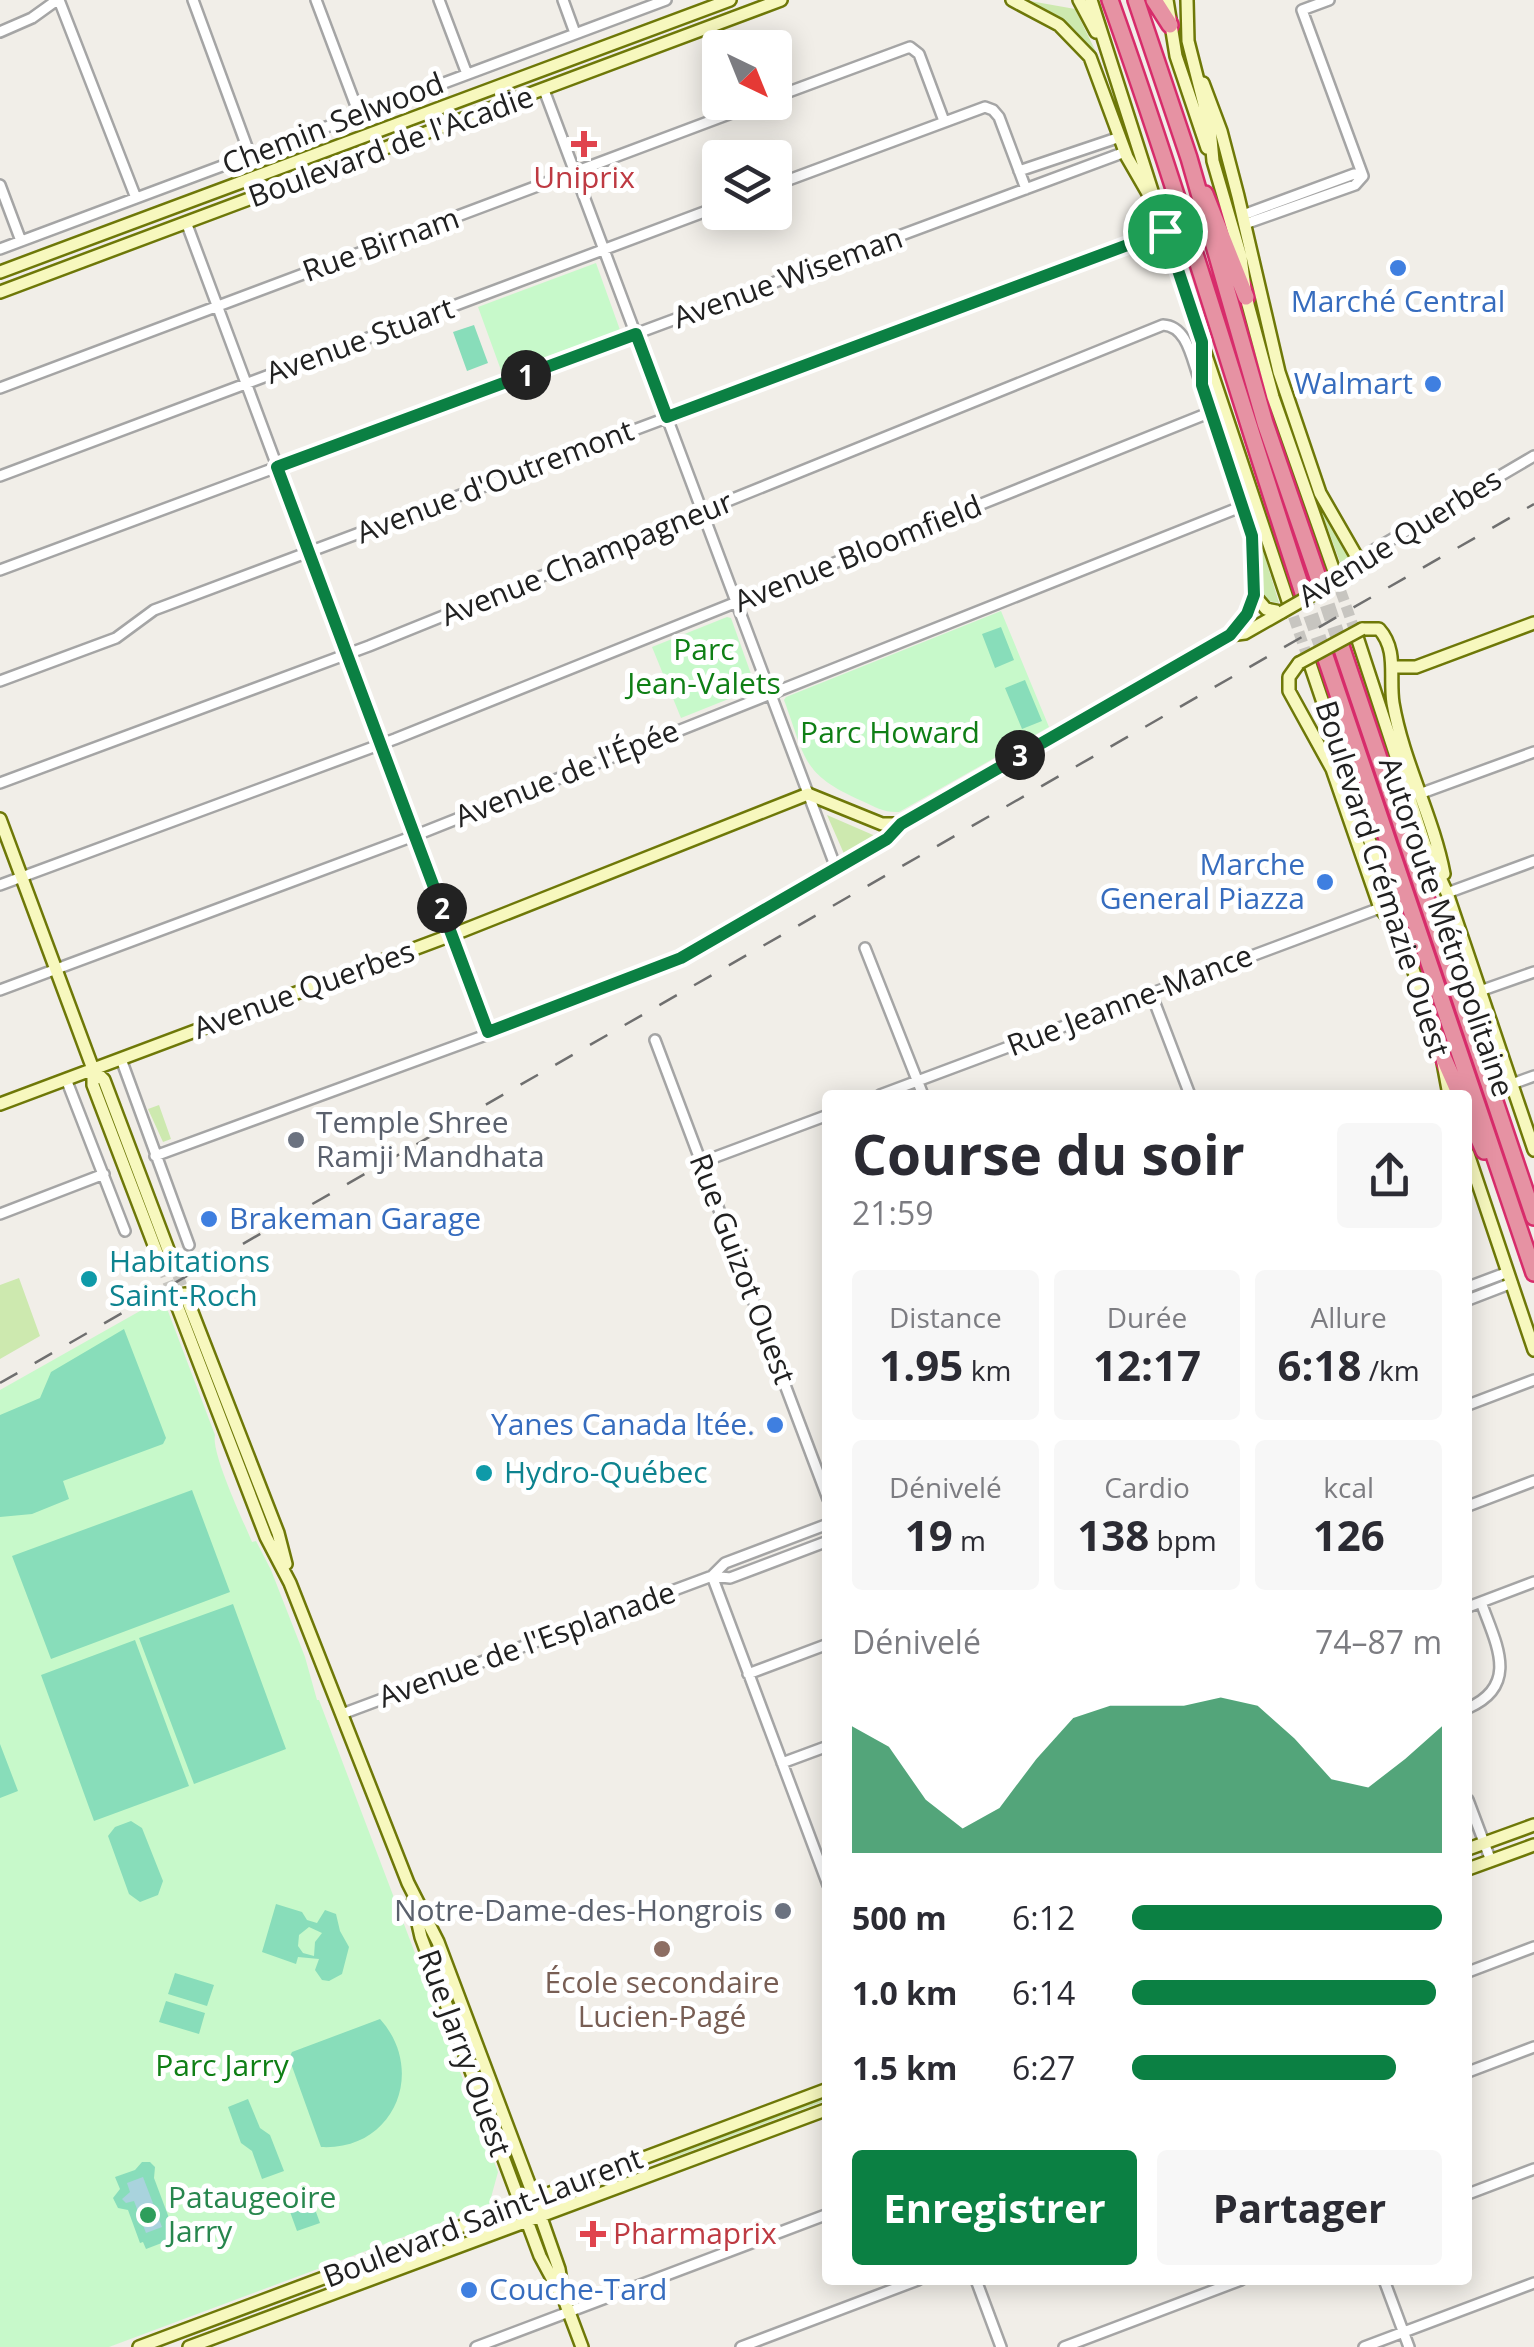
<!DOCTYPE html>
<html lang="fr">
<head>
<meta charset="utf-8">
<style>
	body { margin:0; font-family:"Open Sans",sans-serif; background:#f7f7f7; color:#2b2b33; height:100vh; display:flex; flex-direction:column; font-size:38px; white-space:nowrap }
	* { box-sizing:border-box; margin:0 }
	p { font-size:32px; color:#7c7c81 }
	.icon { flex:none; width:55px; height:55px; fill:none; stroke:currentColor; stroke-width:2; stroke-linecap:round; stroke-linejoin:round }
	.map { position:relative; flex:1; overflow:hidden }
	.details { position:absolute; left:822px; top:1090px; width:650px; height:1195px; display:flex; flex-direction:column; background:#fff; border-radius:10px; box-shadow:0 5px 25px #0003 }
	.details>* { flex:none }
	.needle { width:65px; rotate:137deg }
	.controls { position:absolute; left:702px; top:30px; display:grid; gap:20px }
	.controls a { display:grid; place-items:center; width:90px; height:90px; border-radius:10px; background:#fff; box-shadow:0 5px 25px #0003; font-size:50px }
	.pin { position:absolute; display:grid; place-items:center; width:85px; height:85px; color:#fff; margin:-42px; border:5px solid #fff; border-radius:50%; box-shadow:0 2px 10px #0007 }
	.km { position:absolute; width:50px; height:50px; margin:-25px; border-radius:50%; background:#222; color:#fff; font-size:28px; line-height:50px; text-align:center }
	.round { display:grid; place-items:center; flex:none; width:105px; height:105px; border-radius:10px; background:#f7f7f7 }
	.overview { display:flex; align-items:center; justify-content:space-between; height:170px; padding:0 30px }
	h1 { font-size:55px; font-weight:700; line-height:75px }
	.metrics { display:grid; grid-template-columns:repeat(3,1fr); gap:15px; height:170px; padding:10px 30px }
	.metrics div { display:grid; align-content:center; border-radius:10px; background:#f7f7f7; text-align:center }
	.metrics b { font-size:42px; font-weight:700 }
	.metrics small { font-size:28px; font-weight:400 }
	.metrics p { font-size:28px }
	.chart { height:280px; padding:20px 30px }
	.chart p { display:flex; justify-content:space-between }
	.chart svg { width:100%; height:180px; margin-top:10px; fill:#0b8043; opacity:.7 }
	.cta { display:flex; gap:20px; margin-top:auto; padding:20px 30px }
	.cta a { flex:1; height:115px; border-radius:10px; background:#0b8043; color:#fff; font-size:40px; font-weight:700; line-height:115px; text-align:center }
	.cta a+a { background:#f7f7f7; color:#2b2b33 }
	ul { padding:0 30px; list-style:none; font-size:32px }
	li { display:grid; grid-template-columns:160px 120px 1fr; align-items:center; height:75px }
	li i { height:25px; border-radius:12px; background:#0b8043 }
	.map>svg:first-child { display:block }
	.grass { fill:#cde9af }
	.park { fill:#c7f9ca }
	.pitch { fill:#88ddba; fill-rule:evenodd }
	.water { fill:#a9d3dd }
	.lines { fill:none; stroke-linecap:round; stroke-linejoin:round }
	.secondary-tunnel { stroke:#c7c5c0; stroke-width:11; stroke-dasharray:11 5.5; stroke-linecap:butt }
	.highway-tunnel { stroke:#c7c5c0; stroke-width:15; stroke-dasharray:15 8; stroke-linecap:butt }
	.street-casing { stroke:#a5a5a5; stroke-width:14 }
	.secondary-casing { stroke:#6e7808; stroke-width:16 }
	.highway-casing { stroke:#d72c6b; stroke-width:20 }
	.street { stroke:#fff; stroke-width:9 }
	.secondary { stroke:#f7f8be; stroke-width:11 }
	.highway { stroke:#e692a3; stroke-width:15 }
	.rail { stroke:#6f6f6f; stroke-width:2.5; stroke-dasharray:20 20; stroke-linecap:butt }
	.secondary-bridge-casing { stroke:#6e7808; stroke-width:16; stroke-linecap:butt }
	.secondary-bridge { stroke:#f7f8be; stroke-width:11 }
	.route-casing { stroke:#fff; stroke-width:20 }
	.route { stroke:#0b8043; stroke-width:12 }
	.health-dot { fill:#e0444e; stroke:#fff; stroke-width:4 }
	.shop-dot { fill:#3f7fe0; stroke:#fff; stroke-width:4 }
	.worship-dot { fill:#6b7280; stroke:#fff; stroke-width:4 }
	.culture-dot { fill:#0f9aa8; stroke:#fff; stroke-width:4 }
	.education-dot { fill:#8d6e63; stroke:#fff; stroke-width:4 }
	.leisure-dot { fill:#2e9e5b; stroke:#fff; stroke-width:4 }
	.labels { text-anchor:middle; stroke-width:10; stroke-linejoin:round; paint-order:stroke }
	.street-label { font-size:30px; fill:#212121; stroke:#fff }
	.health-label { font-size:30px; fill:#be3a42; stroke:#fff }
	.shop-label { font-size:30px; fill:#366cbe; stroke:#fff; text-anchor:end }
	.park-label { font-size:30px; fill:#0f7f15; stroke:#fff }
	.worship-label { font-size:30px; fill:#5b616d; stroke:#fff; text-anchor:start }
	.culture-label { font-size:30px; fill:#0d838f; stroke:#fff; text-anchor:start }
	.education-label { font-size:30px; fill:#785e54; stroke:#fff }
	.leisure-label { font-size:30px; fill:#27864d; stroke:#fff; text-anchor:start }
</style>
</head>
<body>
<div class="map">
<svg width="1534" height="2347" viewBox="0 0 1534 2347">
	<rect width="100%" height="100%" fill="#f1eee8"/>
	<path class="grass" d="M 1030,1 L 1075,9 L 1099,58 L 1076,31 Z
		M 1313,489 L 1350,555 L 1343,570 Z
		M 1257,531 L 1279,603 L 1268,601 L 1260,587 Z
		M 827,815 L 880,838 L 845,856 Z
		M 159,1105 L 171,1139 L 163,1142 L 148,1109 Z
		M 19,1278 L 40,1336 L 0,1359 L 0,1285 Z
		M 827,2097 L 827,2100 L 664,2161 L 664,2159 Z"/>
	<path class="park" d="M 596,263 L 620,330 L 502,373 L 478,307 Z
		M 1001,611 L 1049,727 L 899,812 C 885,813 875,807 862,801 C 801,774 806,759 784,700 L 786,697 Z
		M 727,617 L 731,618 L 756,688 L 681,718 L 652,647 Z
		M 163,1298 L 215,1435 C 211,1453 243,1520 252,1542 L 256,1541 L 271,1570 L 305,1657 L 317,1700 L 319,1700 L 498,2172 L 489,2205 L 109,2347 L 0,2347 L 0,1390 Z"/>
	<path class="pitch" d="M 474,325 L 488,363 L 467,371 L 453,332 Z
		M 1001,627 L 1014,660 L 995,668 L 982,634 Z
		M 1025,680 L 1042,721 L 1022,729 L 1005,688 Z
		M 124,1329 L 166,1438 L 163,1444 L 63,1481 L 69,1499 L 32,1514 L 0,1517 L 0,1415 L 40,1398 L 51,1372 Z
		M 192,1490 L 230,1592 L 51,1659 L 12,1556 Z
		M 233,1604 L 286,1749 L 194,1784 L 139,1638 Z
		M 135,1640 L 189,1786 L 94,1821 L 41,1675 Z
		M 0,1744 L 18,1791 L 0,1798 Z
		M 131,1821 L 142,1828 L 163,1881 L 158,1895 L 140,1902 L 129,1894 L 108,1836 L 115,1827 Z
		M 276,1904 L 302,1912 L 307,1920 L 317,1923 L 325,1910 L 336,1914 L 340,1931 L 349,1947 L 342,1974 L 329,1981 L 322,1980 L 315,1970 L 319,1959 L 298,1957 L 296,1964 L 262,1952 ZM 309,1927 L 322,1933 L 315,1942 L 314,1956 L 303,1953 L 298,1946 L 299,1935 Z
		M 175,1973 L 214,1985 L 207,2006 L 168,1994 Z
		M 166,2001 L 205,2013 L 199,2034 L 159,2022 Z
		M 380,2019 C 427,2071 394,2151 321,2147 L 289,2058 L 292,2052 Z
		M 248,2099 L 260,2128 L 270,2135 L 284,2171 L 262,2179 L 252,2151 L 241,2143 L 228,2107 Z
		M 142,2162 L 150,2162 L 155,2167 L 154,2178 L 172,2226 L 166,2234 L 167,2241 L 146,2249 L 143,2242 L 140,2243 L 128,2210 L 118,2208 L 113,2198 L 120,2189 L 115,2177 L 135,2170 Z
		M 312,2201 L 320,2223 L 297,2231 L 289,2209 Z"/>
	<path class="water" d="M 143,2177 L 162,2227 L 146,2233 L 134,2201 L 126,2203 L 122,2199 L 130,2192 L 127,2183 Z"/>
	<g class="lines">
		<path class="secondary-tunnel" d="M 1335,575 L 1357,637
			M 1288,601 L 1310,664
			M 172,1260 L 185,1294
			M 162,1266 L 175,1300"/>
		<path class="highway-tunnel" d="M 1320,583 L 1341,646
			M 1303,593 L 1325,656"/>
		<g class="street-casing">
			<path id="street" d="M 59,0 L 136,198
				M 193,0 L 250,155
				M 316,0 L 359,114
				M 439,0 L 467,74
				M 563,0 L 575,33
				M 1329,0 L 1302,10 L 1363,176
				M 0,32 L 32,18 L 57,0
				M 544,90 L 836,868
				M 775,97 L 910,47 L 919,54 L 944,121
				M 1019,171 L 1120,137
				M 0,185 L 21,241
				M 775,185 L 985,107 L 993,110 L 999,117 L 1026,189
				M 1243,215 L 1354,174 L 1363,176
				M 186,222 L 488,1032
				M 1245,224 L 1355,185 L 1363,176
				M 0,249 L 666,0
				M 0,388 L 761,102
				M 0,476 L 720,206
				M 1362,566 L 1372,551 L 1534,456
				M 0,570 L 1125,152
				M 0,681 L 116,638 L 154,610 L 1165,231
				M 0,783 L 369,646 L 1163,325 C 1188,326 1192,361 1200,381
				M 1422,793 L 1534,752
				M 0,885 L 395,739 L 1211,412
				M 1447,893 L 1534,861
				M 865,948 L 923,1095
				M 0,990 L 419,834 L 1243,506
				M 1480,991 L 1534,972
				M 1151,993 L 1190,1095
				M 655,1040 L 828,1499
				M 121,1059 L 189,1245
				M 66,1079 L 125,1231
				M 1512,1084 L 1534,1076
				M 880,1095 L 1380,908
				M 155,1156 L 505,1028 L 675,960 L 887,839 L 901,824
				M 702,1162 L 828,1115
				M 0,1214 L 104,1174
				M 1468,1287 L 1508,1272
				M 1468,1300 L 1512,1283
				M 1468,1405 L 1534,1380
				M 1468,1506 L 1534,1481
				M 712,1576 L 828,1885
				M 712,1576 L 730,1578 L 828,1541
				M 1468,1607 L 1534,1582
				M 748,1674 L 828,1644
				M 1468,1708 C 1521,1685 1495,1642 1481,1602
				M 342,1714 L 712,1576 L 725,1563 L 828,1524
				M 782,1763 L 828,1746
				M 1468,1800 L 1491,1861
				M 1468,1972 L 1534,1947
				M 1468,2072 L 1534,2047
				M 1468,2194 L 1534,2169
				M 976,2280 L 1001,2347
				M 1384,2280 L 1409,2347
				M 476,2347 L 828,2214
				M 741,2347 L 918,2280
				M 1064,2347 L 1241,2280
				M 1364,2347 L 1534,2283"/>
		</g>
		<g class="secondary-casing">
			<path id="secondary" d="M 1012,0 L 1059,25 L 1090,57 L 1127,157 L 1157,209 L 1288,601
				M 1079,0 L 1096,32
				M 1091,0 L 1152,191
				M 1167,0 L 1176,56 L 1207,148
				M 1187,0 L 1188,41 L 1210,128 L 1213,161 L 1241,257 L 1246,297 L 1273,397 L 1335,574
				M 1203,83 L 1221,131 L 1238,196 L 1279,372 L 1320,493 L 1362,566 L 1345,576
				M 0,272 L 730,0
				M 0,292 L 781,0
				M 1202,351 L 1202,385 L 1250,528 L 1254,595 L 1266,609 L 1281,612
				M 1362,629 L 1379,629 C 1398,650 1389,677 1393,703 C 1403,762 1433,816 1444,874
				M 1230,635 L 1247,613 L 1254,595
				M 1357,637 L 1425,845 L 1447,893 L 1534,1150
				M 1299,663 L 1289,677 L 1289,691 L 1332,769 L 1380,908 L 1398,929
				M 1310,664 L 1441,1052 L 1449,1095
				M 1392,667 L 1416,667 L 1534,623
				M 0,819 L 93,1069 L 93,1085 L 162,1266
				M 93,1069 L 104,1080 L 172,1260
				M 0,1104 L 462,931 L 808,794 L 882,824 L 901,824 L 1230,635 L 1245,633 L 1282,612
				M 1468,1154 L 1534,1350
				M 185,1294 L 278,1533 L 286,1564
				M 175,1300 L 266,1537 L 290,1583 L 408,1883 L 438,1942 L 531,2189 L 559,2269 L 564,2299 L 582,2347
				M 1468,1849 L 1534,1825
				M 1468,1869 L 1534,1845
				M 413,1902 L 421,1937 L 540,2256 L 561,2295
				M 139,2347 L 828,2089
				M 189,2347 L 828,2109"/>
		</g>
		<g class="highway-casing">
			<path id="highway" d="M 1110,0 C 1180,196 1238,396 1303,593
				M 1136,0 L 1189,158 L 1265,423 L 1320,583
				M 1154,0 L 1170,25
				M 1205,194 L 1246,297
				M 1341,646 L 1534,1217
				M 1325,656 L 1534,1273
				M 1441,1052 L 1460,1095
				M 1468,1114 L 1484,1151"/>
		</g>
		<use href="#street" class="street"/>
		<use href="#secondary" class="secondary"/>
		<use href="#highway" class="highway"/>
		<path class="rail" d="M 0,1383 L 1534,504"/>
		<g class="secondary-bridge-casing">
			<path id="secondary-bridge" d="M 1282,612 L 1345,576
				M 1299,663 L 1362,629"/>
		</g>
		<use href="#secondary-bridge" class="secondary-bridge"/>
	</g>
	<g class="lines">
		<g class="route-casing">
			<path id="route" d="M 1165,231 L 1202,342 L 1202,385 L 1252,536 L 1254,595 L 1247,614 L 1230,635 L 901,824 L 887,839 L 681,958 L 488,1032 L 277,467 L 636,334 L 667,417 Z"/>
		</g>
		<use href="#route" class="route"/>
	</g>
	<g class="health-dot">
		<path d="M579 129h10v10h10v10h-10v10h-10v-10h-10v-10h10z"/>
		<path d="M588 2219h10v10h10v10h-10v10h-10v-10h-10v-10h10z"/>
	</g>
	<g class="shop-dot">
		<circle cx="1398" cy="268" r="10"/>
		<circle cx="1433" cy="384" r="10"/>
		<circle cx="1325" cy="882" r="10"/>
		<circle cx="209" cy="1219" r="10"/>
		<circle cx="775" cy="1425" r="10"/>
		<circle cx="469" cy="2290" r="10"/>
	</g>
	<g class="worship-dot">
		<circle cx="296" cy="1140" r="10"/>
		<circle cx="783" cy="1911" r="10"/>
	</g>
	<g class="culture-dot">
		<circle cx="89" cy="1279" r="10"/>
		<circle cx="484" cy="1473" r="10"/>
	</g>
	<circle class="education-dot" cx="662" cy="1949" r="10"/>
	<circle class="leisure-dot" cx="148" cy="2215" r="10"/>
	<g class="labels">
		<g class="street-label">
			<text transform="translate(333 124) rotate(-21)" y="10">Chemin Selwood</text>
			<text transform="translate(391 147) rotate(-20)" y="10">Boulevard de l'Acadie</text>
			<text transform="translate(381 245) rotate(-20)" y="10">Rue Birnam</text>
			<text transform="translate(788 278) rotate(-20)" y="10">Avenue Wiseman</text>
			<text transform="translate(360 341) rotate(-20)" y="10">Avenue Stuart</text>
			<text transform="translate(495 482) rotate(-21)" y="10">Avenue d'Outremont</text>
			<text transform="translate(1400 538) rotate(-32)" y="10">Avenue Querbes</text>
			<text transform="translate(858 554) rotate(-22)" y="10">Avenue Bloomfield</text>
			<text transform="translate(587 559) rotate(-22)" y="10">Avenue Champagneur</text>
			<text transform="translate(567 774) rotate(-22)" y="10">Avenue de l'Épée</text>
			<text transform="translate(1382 879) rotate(72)" y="10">Boulevard Crémazie Ouest</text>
			<text transform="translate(1446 927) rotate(71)" y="10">Autoroute Métropolitaine</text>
			<text transform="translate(304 990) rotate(-20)" y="10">Avenue Querbes</text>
			<text transform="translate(1130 1001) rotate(-21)" y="10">Rue Jeanne-Mance</text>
			<text transform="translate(742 1269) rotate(69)" y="10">Rue Guizot Ouest</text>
			<text transform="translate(527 1645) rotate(-20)" y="10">Avenue de l'Esplanade</text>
			<text transform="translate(464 2053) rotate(70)" y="10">Rue Jarry Ouest</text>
			<text transform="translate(483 2218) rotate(-21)" y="10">Boulevard Saint-Laurent</text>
		</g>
		<g class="health-label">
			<text x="584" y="188">Uniprix</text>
			<text x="613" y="2244" text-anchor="start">Pharmaprix</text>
		</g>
		<g class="shop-label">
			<text x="1398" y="312" text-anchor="middle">Marché Central</text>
			<text x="1413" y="394">Walmart</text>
			<text x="1305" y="875">Marche<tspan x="1305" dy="34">General Piazza</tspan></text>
			<text x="229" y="1229" text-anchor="start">Brakeman Garage</text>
			<text x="755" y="1435">Yanes Canada ltée.</text>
			<text x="489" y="2300" text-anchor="start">Couche-Tard</text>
		</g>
		<g class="park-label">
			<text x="704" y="660">Parc<tspan x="704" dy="34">Jean-Valets</tspan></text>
			<text x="890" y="743">Parc Howard</text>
			<text x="222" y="2076">Parc Jarry</text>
		</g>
		<g class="worship-label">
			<text x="316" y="1133">Temple Shree<tspan x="316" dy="34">Ramji Mandhata</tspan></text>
			<text x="763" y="1921" text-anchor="end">Notre-Dame-des-Hongrois</text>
		</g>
		<g class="culture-label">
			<text x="109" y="1272">Habitations<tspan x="109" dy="34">Saint-Roch</tspan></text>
			<text x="504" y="1483">Hydro-Québec</text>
		</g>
		<g class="education-label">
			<text x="662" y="1993">École secondaire<tspan x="662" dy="34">Lucien-Pagé</tspan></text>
		</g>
		<g class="leisure-label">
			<text x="168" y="2208">Pataugeoire<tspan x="168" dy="34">Jarry</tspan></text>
		</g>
	</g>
</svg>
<div class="controls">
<a><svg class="needle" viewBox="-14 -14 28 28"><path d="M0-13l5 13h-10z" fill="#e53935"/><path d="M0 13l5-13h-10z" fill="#7c7c81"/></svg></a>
<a><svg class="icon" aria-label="layers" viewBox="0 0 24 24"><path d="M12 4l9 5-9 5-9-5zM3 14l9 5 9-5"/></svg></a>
</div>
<div class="pin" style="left:1165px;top:231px;background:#1e9e55"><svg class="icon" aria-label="arrive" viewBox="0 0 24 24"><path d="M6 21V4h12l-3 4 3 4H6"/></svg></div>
<b class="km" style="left:526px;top:375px">1</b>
<b class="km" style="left:442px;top:908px">2</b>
<b class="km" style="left:1020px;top:755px">3</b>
<section class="details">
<div class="overview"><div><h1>Course du soir</h1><p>21:59</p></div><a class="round"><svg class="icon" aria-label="share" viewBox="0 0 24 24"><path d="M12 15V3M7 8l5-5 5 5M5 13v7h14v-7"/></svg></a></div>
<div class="metrics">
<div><p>Distance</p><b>1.95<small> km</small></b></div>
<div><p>Durée</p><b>12:17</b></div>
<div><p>Allure</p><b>6:18<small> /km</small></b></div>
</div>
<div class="metrics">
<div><p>Dénivelé</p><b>19<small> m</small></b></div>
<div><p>Cardio</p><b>138<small> bpm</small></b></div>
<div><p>kcal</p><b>126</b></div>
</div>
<div class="chart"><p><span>Dénivelé</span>74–87 m</p>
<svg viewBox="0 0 160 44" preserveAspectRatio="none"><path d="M0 44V13L10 18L20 31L30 38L40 33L50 21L60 11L70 8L80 8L90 8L100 6L110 8L120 16L130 26L140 28L150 21L160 13V44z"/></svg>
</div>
<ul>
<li><b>500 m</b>6:12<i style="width:100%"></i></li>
<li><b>1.0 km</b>6:14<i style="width:98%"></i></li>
<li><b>1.5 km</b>6:27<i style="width:85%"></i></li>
</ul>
<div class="cta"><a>Enregistrer</a><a>Partager</a></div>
</section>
</div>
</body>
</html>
